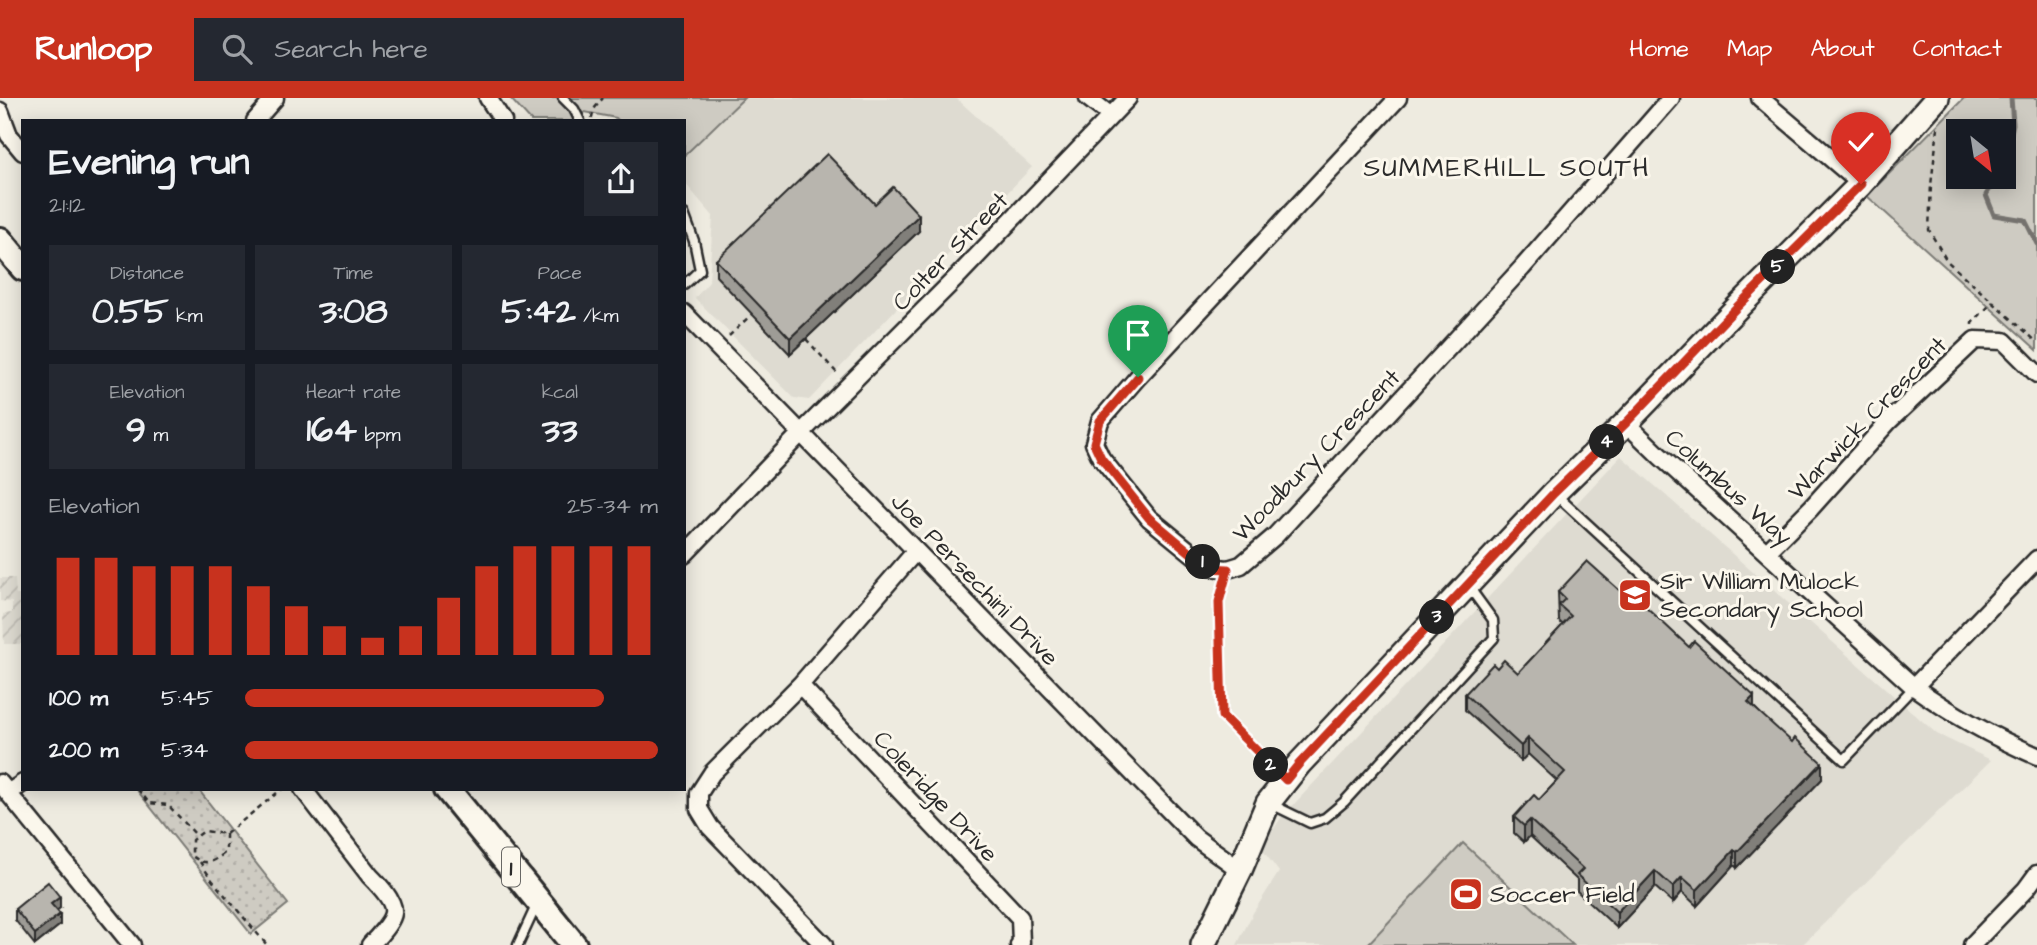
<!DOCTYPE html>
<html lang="en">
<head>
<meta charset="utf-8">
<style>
	body { margin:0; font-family:"Architects Daughter",sans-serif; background:#242831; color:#f1f3f6; height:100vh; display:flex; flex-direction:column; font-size:26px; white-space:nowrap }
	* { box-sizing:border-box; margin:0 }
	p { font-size:23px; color:#9ea1a6 }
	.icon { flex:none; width:38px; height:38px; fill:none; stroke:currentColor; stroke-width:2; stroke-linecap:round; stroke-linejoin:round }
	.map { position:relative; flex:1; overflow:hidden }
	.details { position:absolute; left:21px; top:21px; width:665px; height:672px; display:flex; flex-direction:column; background:#171b24; border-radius:0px; box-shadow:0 4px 18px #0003 }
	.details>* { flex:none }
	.needle { width:46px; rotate:150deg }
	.buttons { position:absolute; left:1946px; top:21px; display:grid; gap:14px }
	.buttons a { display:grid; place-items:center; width:70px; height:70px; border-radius:0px; background:#171b24; box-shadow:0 4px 18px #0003; font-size:35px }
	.pin { position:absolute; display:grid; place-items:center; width:60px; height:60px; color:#fff; margin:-72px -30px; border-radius:50% 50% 50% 0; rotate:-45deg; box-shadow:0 0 7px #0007 }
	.pin .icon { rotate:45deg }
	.km { position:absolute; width:35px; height:35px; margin:-18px; border-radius:50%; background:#222; color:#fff; font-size:19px; line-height:35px; text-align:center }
	.round { display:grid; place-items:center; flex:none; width:74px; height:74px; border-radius:0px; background:#242831 }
	.overview { display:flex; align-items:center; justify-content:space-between; height:119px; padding:0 28px }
	h1 { font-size:38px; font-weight:800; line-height:52px }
	.figures { display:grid; grid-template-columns:repeat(3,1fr); gap:10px; height:119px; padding:7px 28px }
	.figures div { display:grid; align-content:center; border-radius:0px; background:#242831; text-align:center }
	.figures b { font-size:35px; font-weight:800 }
	.figures small { font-size:19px; font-weight:400 }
	.figures p { font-size:19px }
	.chart { height:196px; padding:14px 28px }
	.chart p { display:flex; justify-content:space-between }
	.chart svg { width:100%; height:126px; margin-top:7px; stroke:#c8321e; stroke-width:6 }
	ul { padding:0 28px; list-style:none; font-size:23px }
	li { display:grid; grid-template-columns:112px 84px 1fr; align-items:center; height:52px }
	li i { height:18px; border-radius:9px; background:#c8321e }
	header { display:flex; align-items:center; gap:42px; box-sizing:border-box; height:98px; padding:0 35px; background:#c8321e; color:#fff }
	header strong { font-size:33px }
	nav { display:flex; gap:38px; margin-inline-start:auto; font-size:24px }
	.search { width:490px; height:63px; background:#242831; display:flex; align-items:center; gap:18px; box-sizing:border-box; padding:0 24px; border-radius:0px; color:#9ea1a6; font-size:26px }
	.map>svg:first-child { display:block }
	.built { fill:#dedbd1 }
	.industrial { fill:url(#industrial-furrows) }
	.grass { fill:url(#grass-dots); stroke:#7c7b76; stroke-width:2 }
	.green { fill:#cecbc2; stroke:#7c7b76; stroke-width:2; fill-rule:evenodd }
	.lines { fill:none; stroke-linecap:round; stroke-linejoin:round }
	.stream { stroke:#74726e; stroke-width:5 }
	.lane-casing { stroke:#2b2b2b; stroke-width:13 }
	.street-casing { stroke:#2b2b2b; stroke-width:21 }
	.secondary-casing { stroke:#2b2b2b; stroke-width:28 }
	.primary-casing { stroke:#2b2b2b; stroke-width:30 }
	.path { stroke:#2b2b2b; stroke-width:2.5; stroke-dasharray:5 5; stroke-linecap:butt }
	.lane { stroke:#fbf7ec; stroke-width:8 }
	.street { stroke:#fbf7ec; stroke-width:16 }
	.secondary { stroke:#fbf7ec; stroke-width:23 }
	.primary { stroke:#fbf7ec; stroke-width:24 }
	.wall { fill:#9e9c96; stroke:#2b2b2b; stroke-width:2 }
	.shaded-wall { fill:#817f7a; stroke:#2b2b2b; stroke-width:2 }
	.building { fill:#b8b5ae; stroke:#2b2b2b; stroke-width:2 }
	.route-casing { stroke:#fff; stroke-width:14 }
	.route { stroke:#c8321e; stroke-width:9 }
	.labels { text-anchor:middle; stroke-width:6; stroke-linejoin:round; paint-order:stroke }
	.shield { fill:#fbf7ec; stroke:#696865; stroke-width:2 }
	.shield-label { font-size:23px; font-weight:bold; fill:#2b2b2b }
	.street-label { font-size:24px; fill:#2b2b2b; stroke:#fbf7ec }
	.poi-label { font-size:24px; fill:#2b2b2b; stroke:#fbf7ec; text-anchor:start }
	.neighbourhood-label { font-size:26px; letter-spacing:2px; fill:#2b2b2b; stroke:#fbf7ec }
</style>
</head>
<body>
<header>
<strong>Runloop</strong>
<div class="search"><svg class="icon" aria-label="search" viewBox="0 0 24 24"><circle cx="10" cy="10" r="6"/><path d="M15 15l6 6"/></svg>Search here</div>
<nav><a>Home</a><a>Map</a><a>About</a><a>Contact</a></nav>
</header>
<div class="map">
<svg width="2037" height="847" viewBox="0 0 2037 847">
	<defs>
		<pattern id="industrial-furrows" width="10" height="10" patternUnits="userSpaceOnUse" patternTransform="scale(1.75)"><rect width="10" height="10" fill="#dedbd1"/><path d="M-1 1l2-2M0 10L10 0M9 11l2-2" fill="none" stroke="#bfbcb4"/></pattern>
		<pattern id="grass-dots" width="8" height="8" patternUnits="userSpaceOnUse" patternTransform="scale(1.75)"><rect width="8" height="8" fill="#cecbc2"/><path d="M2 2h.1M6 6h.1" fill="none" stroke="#b1aea7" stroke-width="1.8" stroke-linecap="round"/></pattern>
	</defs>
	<rect width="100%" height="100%" fill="#eeebe0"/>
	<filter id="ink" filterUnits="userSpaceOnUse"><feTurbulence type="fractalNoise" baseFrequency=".0143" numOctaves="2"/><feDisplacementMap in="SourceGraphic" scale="14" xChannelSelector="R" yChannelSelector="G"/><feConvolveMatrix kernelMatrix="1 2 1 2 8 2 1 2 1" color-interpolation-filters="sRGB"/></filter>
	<g filter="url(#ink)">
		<path class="built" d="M 744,0 L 956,0 L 1032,69 L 809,302 L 794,300 L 695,200 L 709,184 L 713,118 L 684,84 L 684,58 Z
			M 1621,358 L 1937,636 L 1991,662 L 1802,847 L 1237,847 L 1253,815 L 1279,774 L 1261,750 L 1281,720 Z"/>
		<path class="industrial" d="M 0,480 L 15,480 L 16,497 L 23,497 L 23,546 L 4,546 L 3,516 L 12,515 L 12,504 L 0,503 Z"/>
		<path class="grass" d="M 139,691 L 198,691 L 288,806 L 251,836 L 137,692 Z"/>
		<path class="green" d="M 510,0 L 744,0 L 684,58 L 684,23 L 619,23 L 616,20 L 585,14 L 575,23 L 531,23 Z
			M 1964,0 L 2037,0 L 2037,252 L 1867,98 ZM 2004,33 L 2004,79 L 1958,79 L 1958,33 Z
			M 1463,745 L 1573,847 L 1367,847 Z"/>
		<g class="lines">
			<path class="stream" d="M 2004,68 L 2013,26 L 2011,0
				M 1997,79 L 1986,97 L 1994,117 L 2025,122 L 2037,146"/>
			<g class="lane-casing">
				<path id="lane" d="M 563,0 L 574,11 L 580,23
					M 684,116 L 694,143 L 700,172 L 684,187
					M 1555,396 L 1844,662 L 1914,589
					M 1271,706 L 1310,725 L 1325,720 L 1344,704 L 1494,540 L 1493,522 L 1469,489
					M 518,847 L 537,806"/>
			</g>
			<g class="street-casing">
				<path id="street" d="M 488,0 L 503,23
					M 1088,0 L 1111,18
					M 1398,0 L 1138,279 L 1100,323 L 1094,345 L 1101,360 L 1149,420 L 1209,469 L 1228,471 L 1241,467 L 1275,438 L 1522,170 L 1671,0
					M 1760,0 L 1861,86
					M 0,13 L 9,37 L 23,54
					M 255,23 L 275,0
					M 684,215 L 1196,740 L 1240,772
					M 1626,325 L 1660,358 L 1914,589 C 1953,617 1993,639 2037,658
					M 1767,454 L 1811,410 L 1889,323 L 1975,242 L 2004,243 L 2037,276
					M 684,457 L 801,335 L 956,180 L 1128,0
					M 800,587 L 1020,820 L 1021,845 L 1019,847
					M 1914,589 L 2037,461
					M 0,685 L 132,847
					M 303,691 L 370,778 C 377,785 395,803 393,815 C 392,824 376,841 370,847
					M 8,695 L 23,685
					M 824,847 L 710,729 L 699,711 L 699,695 L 712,675 L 800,587 L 915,454
					M 1972,847 L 2026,791 L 2037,776"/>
			</g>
			<g class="secondary-casing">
				<path id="secondary" d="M 1203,847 L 1240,772 L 1268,705 L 1299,666 L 1554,395 L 1626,325 L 1737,210 L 1861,86 L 1937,0"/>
			</g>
			<g class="primary-casing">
				<path id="primary" d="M 0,142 L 23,170
					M 447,691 L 574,847"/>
			</g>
			<path class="path" d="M 592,20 L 594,11 L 603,0
				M 1938,30 L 1931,87 L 1929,132 L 1947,163 L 2037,244
				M 1972,227 L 1972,225 L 1993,204
				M 729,238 L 752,216
				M 806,241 L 837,275
				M 1224,485 L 1219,504 L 1222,618 L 1272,668
				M 138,691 L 149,705 L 168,707 L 197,738
				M 226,736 L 226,754 C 213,764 207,769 192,758 L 192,742 L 204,733 L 226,736 L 282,691
				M 200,764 L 212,782 L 267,847"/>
			<use href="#lane" class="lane"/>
			<use href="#street" class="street"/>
			<use href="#secondary" class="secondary"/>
			<use href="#primary" class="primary"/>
		</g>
		<path class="wall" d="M 875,106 L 919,133 L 790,256 L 716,178 L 716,162 Z
			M 1558,494 L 1638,509 L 1754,609 L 1822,681 L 1737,770 L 1734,767 L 1697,808 L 1682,794 L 1673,805 L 1655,789 L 1617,830 L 1577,793 L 1577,782 L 1530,738 L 1524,744 L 1514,735 L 1514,719 L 1539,702 L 1557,683 L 1528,656 L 1521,663 L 1465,612 L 1465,596 L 1497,570 L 1518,575 L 1563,527 L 1559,523 Z
			M 60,810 L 57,812 L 60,827 L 35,847 L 15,822 L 15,811 Z"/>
		<path class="shaded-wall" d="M 919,117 L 919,133 L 790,256 L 790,240 Z
			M 1754,598 L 1754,613 L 1748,604 Z
			M 1528,640 L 1528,656 L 1521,663 L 1521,648 Z
			M 1822,665 L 1822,681 L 1737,770 L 1737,754 Z
			M 1530,722 L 1530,738 L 1524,744 L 1524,728 Z
			M 1734,752 L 1734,767 L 1697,808 L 1697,792 Z
			M 1655,773 L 1655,789 L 1617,830 L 1617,814 Z
			M 1682,779 L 1682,794 L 1673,805 L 1673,789 Z
			M 60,799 L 60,810 L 51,817 L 51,806 Z
			M 60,816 L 60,827 L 35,847 L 35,836 Z"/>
		<path class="building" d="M 827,56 L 875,106 L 893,89 L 919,117 L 790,240 L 716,162 Z
			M 1587,463 L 1638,509 L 1642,505 L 1689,549 L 1694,543 L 1754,598 L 1748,604 L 1792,644 L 1795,640 L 1822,665 L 1737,754 L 1734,752 L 1697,792 L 1682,779 L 1673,789 L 1655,773 L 1617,814 L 1577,777 L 1583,771 L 1530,722 L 1524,728 L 1514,719 L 1534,697 L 1539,702 L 1565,674 L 1528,640 L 1521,648 L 1465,596 L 1493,566 L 1497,570 L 1504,562 L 1518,575 L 1571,518 L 1559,507 L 1565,501 L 1558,494 Z
			M 48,784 L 60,799 L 51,806 L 60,816 L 35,836 L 15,811 Z"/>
	</g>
	<g class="lines" filter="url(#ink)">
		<g class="route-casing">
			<path id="route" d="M 1138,279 L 1100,323 L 1094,345 L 1101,360 L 1149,420 L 1209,470 L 1228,471 L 1219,504 L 1222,618 L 1286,682 L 1299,666 L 1554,395 L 1626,325 L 1737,209 L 1861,86"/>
		</g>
		<use href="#route" class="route"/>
	</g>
	<defs>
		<g id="school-square" transform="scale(1.75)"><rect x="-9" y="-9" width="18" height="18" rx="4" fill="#c8321e" stroke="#fbf7ec"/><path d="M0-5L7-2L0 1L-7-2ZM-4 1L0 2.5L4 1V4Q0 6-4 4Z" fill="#fff"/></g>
		<g id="stadium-square" transform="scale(1.75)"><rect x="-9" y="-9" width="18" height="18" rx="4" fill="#c8321e" stroke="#fbf7ec"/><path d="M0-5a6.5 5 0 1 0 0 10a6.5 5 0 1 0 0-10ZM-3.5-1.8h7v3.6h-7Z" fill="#fff"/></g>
	</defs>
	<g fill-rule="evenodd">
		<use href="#school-square" x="1635" y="497"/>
		<use href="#stadium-square" x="1466" y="796"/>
	</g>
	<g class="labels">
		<rect class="shield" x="502" y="749.5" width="18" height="39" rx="5"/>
		<g class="shield-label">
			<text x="511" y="777">1</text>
		</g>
		<g class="street-label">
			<text transform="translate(950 153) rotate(-46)" y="8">Colter Street</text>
			<text transform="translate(1867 320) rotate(-46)" y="8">Warwick Crescent</text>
			<text transform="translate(1316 357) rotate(-46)" y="8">Woodbury Crescent</text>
			<text transform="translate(1729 389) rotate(42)" y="8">Columbus Way</text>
			<text transform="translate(975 481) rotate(46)" y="8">Joe Persechini Drive</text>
			<text transform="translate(936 698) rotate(47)" y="8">Coleridge Drive</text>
		</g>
		<g class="poi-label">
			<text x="1660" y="491">Sir William Mulock<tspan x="1660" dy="28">Secondary School</tspan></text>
			<text x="1490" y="804">Soccer Field</text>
		</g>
		<g class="neighbourhood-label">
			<text x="1507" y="78">SUMMERHILL SOUTH</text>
		</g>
	</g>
</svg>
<div class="buttons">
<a><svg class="needle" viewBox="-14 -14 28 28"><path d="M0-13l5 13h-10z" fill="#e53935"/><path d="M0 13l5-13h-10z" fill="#9ea1a6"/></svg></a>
</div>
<div class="pin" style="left:1138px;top:279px;background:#1e9e55"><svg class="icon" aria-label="arrive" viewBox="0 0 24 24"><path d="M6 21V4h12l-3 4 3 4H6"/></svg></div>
<div class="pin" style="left:1861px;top:86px;background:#d93025"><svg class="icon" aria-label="check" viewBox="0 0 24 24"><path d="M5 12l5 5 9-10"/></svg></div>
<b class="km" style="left:1203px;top:464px">1</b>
<b class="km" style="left:1271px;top:667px">2</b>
<b class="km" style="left:1437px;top:519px">3</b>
<b class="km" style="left:1607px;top:344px">4</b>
<b class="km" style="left:1778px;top:169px">5</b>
<section class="details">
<div class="overview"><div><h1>Evening run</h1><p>21:12</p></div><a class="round"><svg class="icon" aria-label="share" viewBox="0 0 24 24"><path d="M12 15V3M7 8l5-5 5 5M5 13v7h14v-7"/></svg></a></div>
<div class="figures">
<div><p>Distance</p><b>0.55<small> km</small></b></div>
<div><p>Time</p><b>3:08</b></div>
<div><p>Pace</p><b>5:42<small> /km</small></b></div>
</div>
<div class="figures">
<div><p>Elevation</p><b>9<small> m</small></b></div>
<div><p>Heart rate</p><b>164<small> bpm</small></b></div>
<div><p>kcal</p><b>33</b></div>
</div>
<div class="chart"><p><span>Elevation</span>25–34 m</p>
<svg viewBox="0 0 160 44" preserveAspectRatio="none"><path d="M5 44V10M15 44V10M25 44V13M35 44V13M45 44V13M55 44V20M65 44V27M75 44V34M85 44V38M95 44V34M105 44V24M115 44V13M125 44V6M135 44V6M145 44V6M155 44V6"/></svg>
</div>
<ul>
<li><b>100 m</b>5:45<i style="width:87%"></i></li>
<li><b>200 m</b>5:34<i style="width:100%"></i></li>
</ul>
</section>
</div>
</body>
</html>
